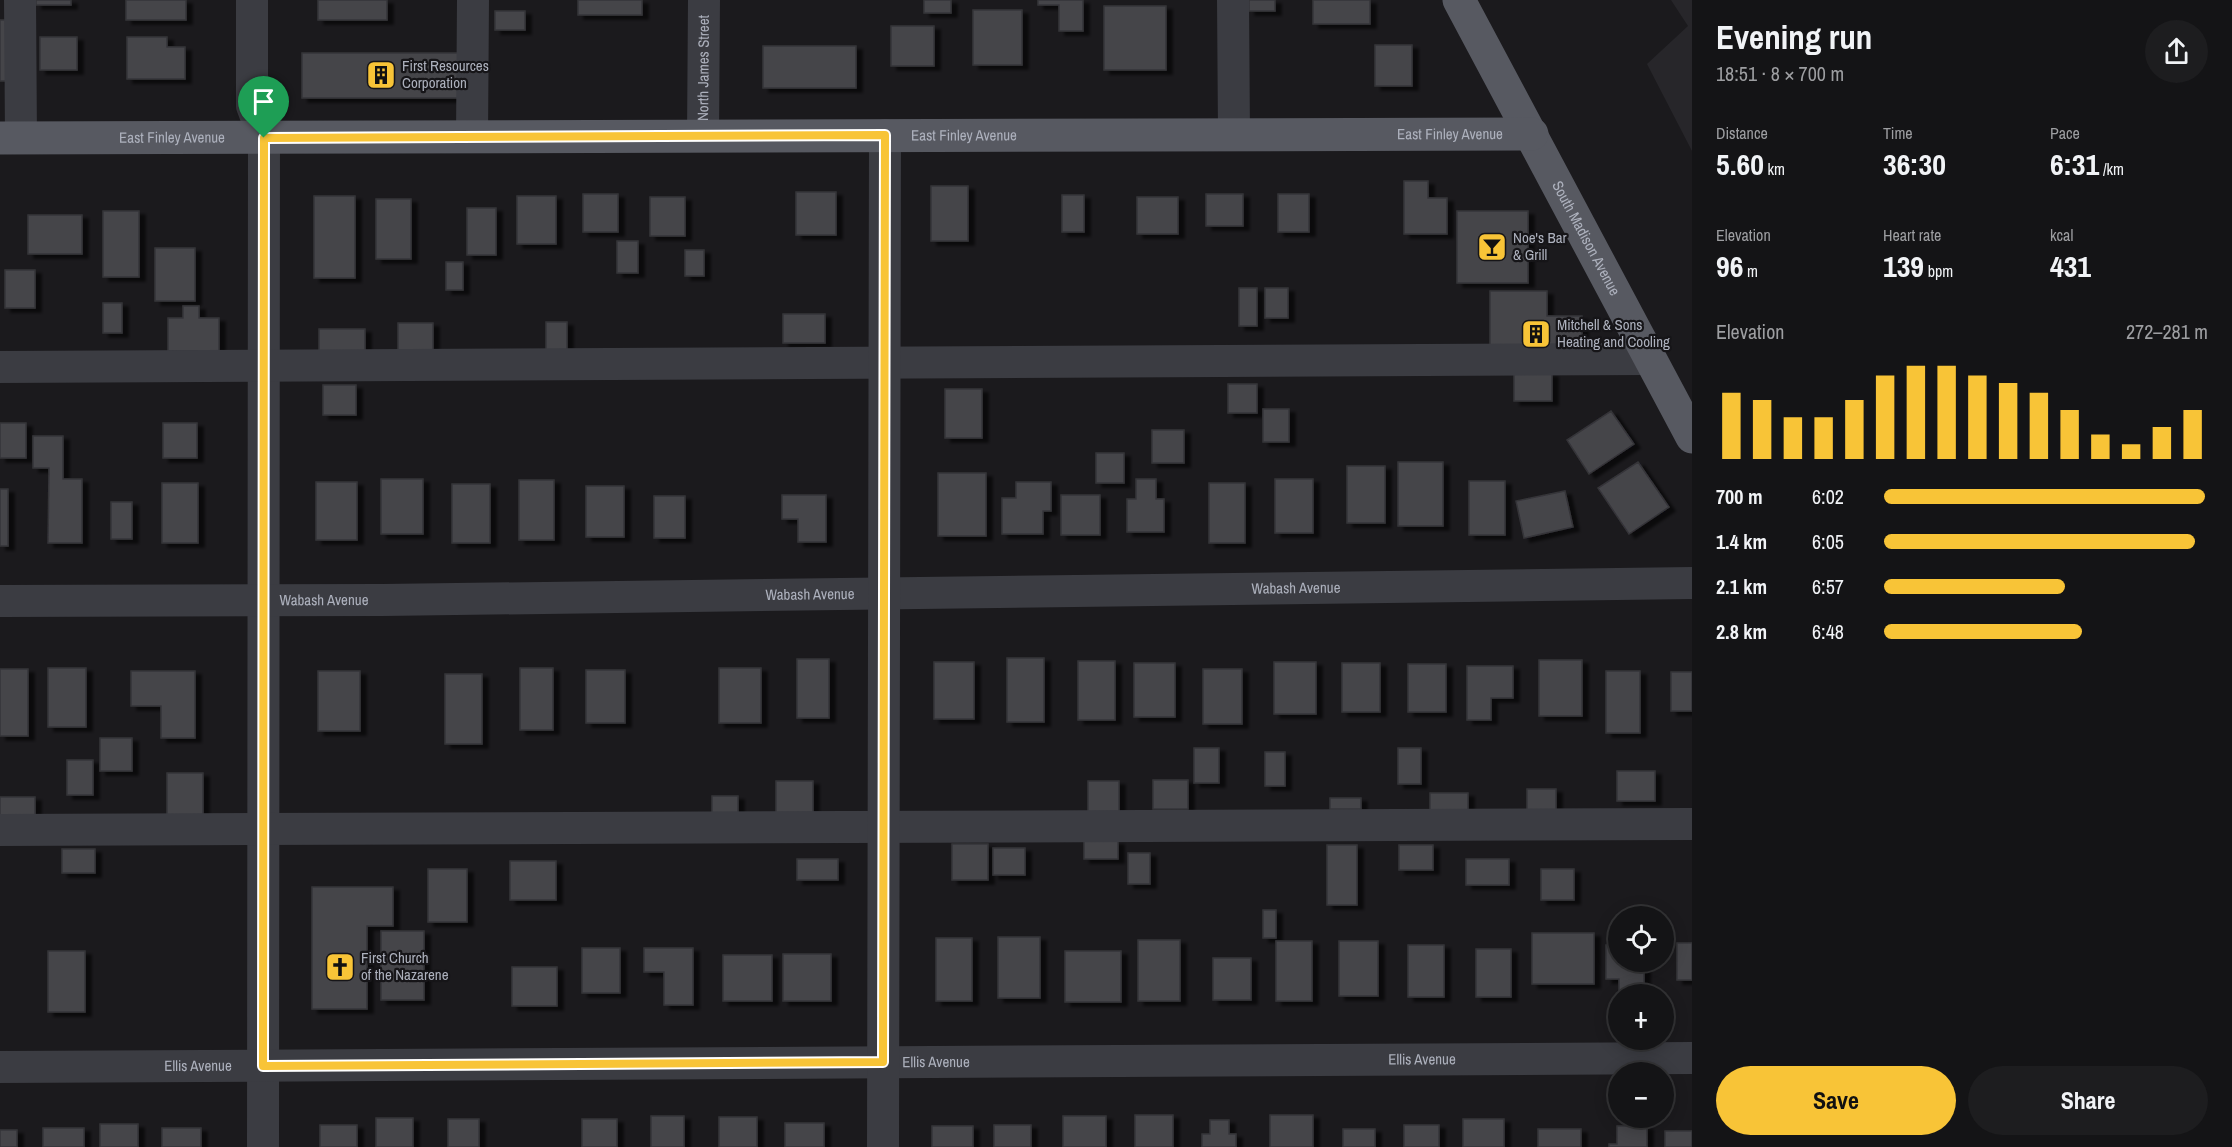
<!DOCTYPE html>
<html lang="en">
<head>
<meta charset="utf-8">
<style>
	body { margin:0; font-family:"Archivo Narrow",sans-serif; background:#1d1d1f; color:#f1f3f6; height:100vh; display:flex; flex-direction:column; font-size:22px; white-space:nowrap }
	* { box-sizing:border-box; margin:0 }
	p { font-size:20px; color:#9d9ea1 }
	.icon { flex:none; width:33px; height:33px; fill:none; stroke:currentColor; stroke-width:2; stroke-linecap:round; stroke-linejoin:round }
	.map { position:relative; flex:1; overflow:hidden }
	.side { display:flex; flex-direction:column; background:#141416; width:540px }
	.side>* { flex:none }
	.buttons { position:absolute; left:1608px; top:906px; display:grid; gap:12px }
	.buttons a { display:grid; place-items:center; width:66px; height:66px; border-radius:50%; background:#141416; box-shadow:0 3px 15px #0003,0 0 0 2px #333335; font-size:30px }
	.pin { position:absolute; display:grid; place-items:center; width:51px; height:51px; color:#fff; margin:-62px -26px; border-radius:50% 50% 50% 0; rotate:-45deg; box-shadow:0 0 6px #0007 }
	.pin .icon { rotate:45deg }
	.round { display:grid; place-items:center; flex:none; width:63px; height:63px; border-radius:32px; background:#1d1d1f }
	.summary { display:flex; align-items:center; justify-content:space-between; height:102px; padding:0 24px }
	h1 { font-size:33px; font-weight:700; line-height:45px }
	.figures { display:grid; grid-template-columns:repeat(3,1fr); gap:9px; height:102px; padding:6px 24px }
	.figures div { display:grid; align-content:center }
	.figures b { font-size:30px; font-weight:700 }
	.figures small { font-size:16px; font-weight:400 }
	.figures p { font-size:16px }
	.chart { height:168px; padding:12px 24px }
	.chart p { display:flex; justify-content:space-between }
	.chart svg { width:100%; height:108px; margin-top:6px; stroke:#f8c437; stroke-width:6 }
	.cta { display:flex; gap:12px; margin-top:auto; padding:12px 24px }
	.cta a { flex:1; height:69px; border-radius:36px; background:#f8c437; color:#111; font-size:24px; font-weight:700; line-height:69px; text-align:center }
	.cta a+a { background:#1d1d1f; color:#f1f3f6 }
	ul { padding:0 24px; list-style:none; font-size:20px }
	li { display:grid; grid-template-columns:96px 72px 1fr; align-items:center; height:45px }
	li i { height:15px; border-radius:8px; background:#f8c437 }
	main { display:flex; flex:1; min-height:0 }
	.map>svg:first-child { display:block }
	.built { fill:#27262a }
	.building { fill:#45454a; stroke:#353439; stroke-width:1.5; filter:url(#shadow) }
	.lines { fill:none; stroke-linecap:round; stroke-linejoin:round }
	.minor { stroke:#3b3c42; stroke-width:32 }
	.major { stroke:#575961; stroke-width:33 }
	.route-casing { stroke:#fff; stroke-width:12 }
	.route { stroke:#f8c437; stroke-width:8 }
	.labels { text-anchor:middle; stroke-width:4.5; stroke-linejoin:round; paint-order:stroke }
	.poi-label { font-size:15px; fill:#adb1bd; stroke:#161518; text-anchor:start }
	.street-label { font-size:15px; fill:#adb1bd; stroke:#161518 }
</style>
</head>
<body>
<main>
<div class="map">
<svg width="1692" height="1147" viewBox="0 0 1692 1147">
	<defs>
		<filter id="shadow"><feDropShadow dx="6" dy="4" stdDeviation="1.5" flood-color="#0009"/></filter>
	</defs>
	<rect width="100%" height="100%" fill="#1b1a1d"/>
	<path class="built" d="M 1671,0 L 1692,0 L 1692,151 L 1647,64 L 1688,26 Z"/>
	<path class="building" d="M 36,0 L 71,0 L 71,5 L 36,5 Z
		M 126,0 L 186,0 L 186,20 L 126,20 Z
		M 318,0 L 387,0 L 387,20 L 318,20 Z
		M 578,0 L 642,0 L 642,15 L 578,15 Z
		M 924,0 L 951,0 L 951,13 L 924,13 Z
		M 1038,0 L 1083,0 L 1083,31 L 1059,31 L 1059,5 L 1038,5 Z
		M 1249,0 L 1275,0 L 1275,11 L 1249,11 Z
		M 1313,0 L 1370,0 L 1370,24 L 1313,24 Z
		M 1104,6 L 1166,6 L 1166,70 L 1104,70 Z
		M 973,10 L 1022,10 L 1022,65 L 973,65 Z
		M 495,11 L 525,11 L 525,30 L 495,30 Z
		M 0,20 L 14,20 L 14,81 L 0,81 Z
		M 891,26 L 934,26 L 934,66 L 891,66 Z
		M 40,37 L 77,37 L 77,70 L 40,70 Z
		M 127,37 L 167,37 L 167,47 L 185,47 L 185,79 L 127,79 Z
		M 1375,45 L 1412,45 L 1412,86 L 1375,86 Z
		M 763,46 L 856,46 L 856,88 L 763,88 Z
		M 302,53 L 460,53 L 460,98 L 302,98 Z
		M 1404,181 L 1428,181 L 1428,198 L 1447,198 L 1447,234 L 1404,234 Z
		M 931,186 L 968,186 L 968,241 L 931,241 Z
		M 796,192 L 836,192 L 836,235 L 796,235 Z
		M 583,194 L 618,194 L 618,232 L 583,232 Z
		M 1206,194 L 1243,194 L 1243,226 L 1206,226 Z
		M 1278,194 L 1309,194 L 1309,232 L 1278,232 Z
		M 1062,195 L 1084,195 L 1084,232 L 1062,232 Z
		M 314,196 L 355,196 L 355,278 L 314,278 Z
		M 517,196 L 556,196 L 556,244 L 517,244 Z
		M 650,197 L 685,197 L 685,236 L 650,236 Z
		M 1137,197 L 1178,197 L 1178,234 L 1137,234 Z
		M 376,199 L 411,199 L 411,259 L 376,259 Z
		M 467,208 L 496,208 L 496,255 L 467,255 Z
		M 103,211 L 139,211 L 139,277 L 103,277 Z
		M 1457,211 L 1528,211 L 1528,283 L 1457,283 Z
		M 28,215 L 82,215 L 82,254 L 28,254 Z
		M 617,241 L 638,241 L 638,273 L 617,273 Z
		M 155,248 L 195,248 L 195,301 L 155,301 Z
		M 685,250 L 704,250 L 704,276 L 685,276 Z
		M 446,262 L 463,262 L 463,290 L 446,290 Z
		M 5,270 L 35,270 L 35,308 L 5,308 Z
		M 1239,288 L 1257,288 L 1257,326 L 1239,326 Z
		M 1265,288 L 1288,288 L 1288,318 L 1265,318 Z
		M 1490,291 L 1547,291 L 1547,316 L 1582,316 L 1582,351 L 1490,352 Z
		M 103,303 L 122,303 L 122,333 L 103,333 Z
		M 183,306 L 199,306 L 199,318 L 219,318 L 219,351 L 168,351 L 168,318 L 183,318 Z
		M 783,314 L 825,314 L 825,343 L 783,343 Z
		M 546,322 L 567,322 L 567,351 L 546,351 Z
		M 398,323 L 433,323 L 433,358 L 398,358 Z
		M 319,329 L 365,329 L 365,357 L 319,357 Z
		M 1514,373 L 1552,373 L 1552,401 L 1514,401 Z
		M 1228,384 L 1257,384 L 1257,413 L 1228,413 Z
		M 323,385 L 356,385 L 356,415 L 323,415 Z
		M 945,389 L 982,389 L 982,438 L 945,438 Z
		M 1263,409 L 1289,409 L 1289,442 L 1263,442 Z
		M 1611,411 L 1634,444 L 1589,474 L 1567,440 Z
		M 0,423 L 26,423 L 26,458 L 0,458 Z
		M 163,423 L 197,423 L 197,458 L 163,458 Z
		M 1152,430 L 1184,430 L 1184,463 L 1152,463 Z
		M 33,436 L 63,436 L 63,479 L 82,479 L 82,543 L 48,543 L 49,468 L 33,468 Z
		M 1096,453 L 1124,453 L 1124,483 L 1096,483 Z
		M 1398,462 L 1443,462 L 1443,526 L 1398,526 Z
		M 1638,462 L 1669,507 L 1629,534 L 1598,488 Z
		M 1347,466 L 1385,466 L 1385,523 L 1347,523 Z
		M 938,473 L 986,473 L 986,536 L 938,536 Z
		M 381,479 L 423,479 L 423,534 L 381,534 Z
		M 1136,479 L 1156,479 L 1156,499 L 1164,499 L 1164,532 L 1127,532 L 1127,499 L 1136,499 Z
		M 1275,479 L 1313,479 L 1313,533 L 1275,533 Z
		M 519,480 L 554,480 L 554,540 L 519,540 Z
		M 1469,481 L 1505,481 L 1505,535 L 1469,535 Z
		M 316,482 L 357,482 L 357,540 L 316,540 Z
		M 1016,482 L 1051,482 L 1051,511 L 1043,511 L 1043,534 L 1002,534 L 1002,498 L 1016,498 Z
		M 162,483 L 198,483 L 198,543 L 162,543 Z
		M 1209,483 L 1245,483 L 1245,543 L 1209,543 Z
		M 452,484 L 490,484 L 490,543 L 452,543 Z
		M 586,486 L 624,486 L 624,537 L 586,537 Z
		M 0,489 L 8,489 L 8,546 L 0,546 Z
		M 1565,491 L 1573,527 L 1524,538 L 1516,501 Z
		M 782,495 L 826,495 L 826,542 L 798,542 L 798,519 L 782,519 Z
		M 1061,495 L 1100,495 L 1100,535 L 1061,535 Z
		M 654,496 L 685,496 L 685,538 L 654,538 Z
		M 111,502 L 132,502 L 132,539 L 111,539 Z
		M 1007,658 L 1044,658 L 1044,722 L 1007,722 Z
		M 797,659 L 829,659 L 829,718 L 797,718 Z
		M 1539,660 L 1582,660 L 1582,716 L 1539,716 Z
		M 1078,661 L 1115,661 L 1115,720 L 1078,720 Z
		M 934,662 L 974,662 L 974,719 L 934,719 Z
		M 1274,662 L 1316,662 L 1316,714 L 1274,714 Z
		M 1134,663 L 1175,663 L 1175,717 L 1134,717 Z
		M 1342,663 L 1380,663 L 1380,712 L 1342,712 Z
		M 1408,664 L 1446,664 L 1446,712 L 1408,712 Z
		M 1467,666 L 1513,666 L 1513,698 L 1491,698 L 1491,720 L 1467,720 Z
		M 48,668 L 86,668 L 86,727 L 48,727 Z
		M 520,668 L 553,668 L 553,730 L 520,730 Z
		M 719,668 L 761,668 L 761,723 L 719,723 Z
		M 0,669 L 28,669 L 28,736 L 0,736 Z
		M 1203,669 L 1242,669 L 1242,724 L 1203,724 Z
		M 586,670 L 625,670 L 625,723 L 586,723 Z
		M 131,671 L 195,671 L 195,738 L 161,738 L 161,706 L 131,706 Z
		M 318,671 L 360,671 L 360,731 L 318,731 Z
		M 1606,671 L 1640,671 L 1640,733 L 1606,733 Z
		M 1671,672 L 1692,672 L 1692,711 L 1671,711 Z
		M 445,674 L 482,674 L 482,744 L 445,744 Z
		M 100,738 L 132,738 L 132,771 L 100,771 Z
		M 1194,748 L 1219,748 L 1219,783 L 1194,783 Z
		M 1398,748 L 1421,748 L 1421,784 L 1398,784 Z
		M 1265,752 L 1285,752 L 1285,786 L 1265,786 Z
		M 67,760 L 93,760 L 93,795 L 67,795 Z
		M 1617,771 L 1655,771 L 1655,801 L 1617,801 Z
		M 167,773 L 203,773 L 203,821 L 167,821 Z
		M 1153,780 L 1188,780 L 1188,809 L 1153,809 Z
		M 776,781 L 813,781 L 813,817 L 776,817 Z
		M 1088,781 L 1119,781 L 1119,817 L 1088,817 Z
		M 1527,789 L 1556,789 L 1556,811 L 1527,811 Z
		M 1430,793 L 1468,793 L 1468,816 L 1430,816 Z
		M 712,796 L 738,796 L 738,816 L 712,816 Z
		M 0,797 L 35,797 L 35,822 L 0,822 Z
		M 1330,798 L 1361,798 L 1361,809 L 1330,809 Z
		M 1084,841 L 1118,841 L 1118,859 L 1084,859 Z
		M 952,844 L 988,844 L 988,880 L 952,880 Z
		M 1327,845 L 1357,845 L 1357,905 L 1327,905 Z
		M 1399,845 L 1433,845 L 1433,870 L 1399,870 Z
		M 993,848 L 1025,848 L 1025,875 L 993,875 Z
		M 62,849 L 95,849 L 95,873 L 62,873 Z
		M 1128,853 L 1150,853 L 1150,884 L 1128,884 Z
		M 797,859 L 838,859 L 838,880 L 797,880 Z
		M 1466,859 L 1509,859 L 1509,885 L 1466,885 Z
		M 510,861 L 556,861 L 556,900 L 510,900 Z
		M 428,869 L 467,869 L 467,922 L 428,922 Z
		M 1541,869 L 1574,869 L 1574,900 L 1541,900 Z
		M 312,887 L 393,887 L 393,926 L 367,926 L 367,1009 L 312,1009 Z
		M 1263,910 L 1276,910 L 1276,938 L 1263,938 Z
		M 381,931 L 424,931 L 424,1000 L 381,1000 Z
		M 1532,933 L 1594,933 L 1594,984 L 1532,984 Z
		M 998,937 L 1040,937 L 1040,998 L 998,998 Z
		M 936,938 L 972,938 L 972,1001 L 936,1001 Z
		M 1138,940 L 1180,940 L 1180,1001 L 1138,1001 Z
		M 1276,941 L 1312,941 L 1312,1001 L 1276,1001 Z
		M 1339,941 L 1378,941 L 1378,996 L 1339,996 Z
		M 1677,943 L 1692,943 L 1692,980 L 1677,980 Z
		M 1408,945 L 1444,945 L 1444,997 L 1408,997 Z
		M 1606,945 L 1618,945 L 1618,962 L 1644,964 L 1644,994 L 1619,994 L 1619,979 L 1606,979 Z
		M 582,948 L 620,948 L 620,993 L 582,993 Z
		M 644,948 L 693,948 L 693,1005 L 664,1005 L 664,972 L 644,972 Z
		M 1476,949 L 1511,949 L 1511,997 L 1476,997 Z
		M 48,951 L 85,951 L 85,1012 L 48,1012 Z
		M 1065,951 L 1121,951 L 1121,1002 L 1065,1002 Z
		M 783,954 L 831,954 L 831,1001 L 783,1001 Z
		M 723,955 L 772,955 L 772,1001 L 723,1001 Z
		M 1213,958 L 1251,958 L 1251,1000 L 1213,1000 Z
		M 512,967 L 557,967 L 557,1006 L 512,1006 Z
		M 1135,1115 L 1173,1115 L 1173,1147 L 1135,1147 Z
		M 1270,1115 L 1313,1115 L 1313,1147 L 1270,1147 Z
		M 651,1116 L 684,1116 L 684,1147 L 651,1147 Z
		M 1063,1116 L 1106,1116 L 1106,1147 L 1063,1147 Z
		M 719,1117 L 757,1117 L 757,1147 L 719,1147 Z
		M 376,1118 L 413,1118 L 413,1147 L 376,1147 Z
		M 448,1119 L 479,1119 L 479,1147 L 448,1147 Z
		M 582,1119 L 617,1119 L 617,1147 L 582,1147 Z
		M 1463,1119 L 1504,1119 L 1504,1147 L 1463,1147 Z
		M 1210,1120 L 1229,1120 L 1229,1134 L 1236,1134 L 1236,1147 L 1202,1147 L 1202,1134 L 1210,1134 Z
		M 785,1123 L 824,1123 L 824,1147 L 785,1147 Z
		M 100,1124 L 138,1124 L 138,1147 L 100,1147 Z
		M 320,1125 L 357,1125 L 357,1147 L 320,1147 Z
		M 994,1125 L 1031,1125 L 1031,1147 L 994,1147 Z
		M 1404,1125 L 1439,1125 L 1439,1147 L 1404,1147 Z
		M 932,1126 L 973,1126 L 973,1147 L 932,1147 Z
		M 1617,1126 L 1647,1126 L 1647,1147 L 1609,1147 L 1609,1144 L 1617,1144 Z
		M 43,1128 L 84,1128 L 84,1147 L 43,1147 Z
		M 162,1128 L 201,1128 L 201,1147 L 162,1147 Z
		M 1343,1129 L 1375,1129 L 1375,1147 L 1343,1147 Z
		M 1538,1129 L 1581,1129 L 1581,1147 L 1538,1147 Z
		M 0,1130 L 17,1130 L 17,1147 L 0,1147 Z
		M 1665,1131 L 1692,1131 L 1692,1147 L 1665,1147 Z"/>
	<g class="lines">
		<g class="minor">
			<path d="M 20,0 L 21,138"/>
			<path d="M 252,0 L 252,106 L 264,138 L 263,1147"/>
			<path d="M 1233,0 L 1234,134"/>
			<path id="s1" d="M 703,136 L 704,0"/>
			<path d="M 472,137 L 473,0"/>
			<path d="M 0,367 L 1650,359"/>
			<path id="s2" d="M 0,601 L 383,600 L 1692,583"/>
			<path d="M 0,830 L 1692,824"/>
			<path id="s3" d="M 0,1067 L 1692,1058"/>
			<path d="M 883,1147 L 885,135"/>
		</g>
		<g class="major">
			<path id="s4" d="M 1459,0 L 1692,437"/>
			<path id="s5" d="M 0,138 L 1532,134"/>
		</g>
	</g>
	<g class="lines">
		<g class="route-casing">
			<path id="route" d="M 885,135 L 883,1062 L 263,1066 L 264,138 Z"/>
		</g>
		<use href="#route" class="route"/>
	</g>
	<defs>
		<g id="building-square" transform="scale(1.5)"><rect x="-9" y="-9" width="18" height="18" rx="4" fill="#f8c437" stroke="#161518"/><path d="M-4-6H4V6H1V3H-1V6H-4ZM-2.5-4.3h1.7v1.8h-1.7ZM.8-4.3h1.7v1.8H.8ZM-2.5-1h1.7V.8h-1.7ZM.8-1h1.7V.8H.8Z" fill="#111"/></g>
		<g id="bar-square" transform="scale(1.5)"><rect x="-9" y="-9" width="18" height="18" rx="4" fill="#f8c437" stroke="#161518"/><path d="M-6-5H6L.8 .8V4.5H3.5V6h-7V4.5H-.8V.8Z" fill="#111"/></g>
		<g id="church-square" transform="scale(1.5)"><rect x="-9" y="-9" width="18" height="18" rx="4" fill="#f8c437" stroke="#161518"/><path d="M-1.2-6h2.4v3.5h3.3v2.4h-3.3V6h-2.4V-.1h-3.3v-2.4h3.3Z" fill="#111"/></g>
	</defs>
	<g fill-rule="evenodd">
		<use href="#building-square" x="381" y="75"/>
		<use href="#bar-square" x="1492" y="247"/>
		<use href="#building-square" x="1536" y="334"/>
		<use href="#church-square" x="340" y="967"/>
	</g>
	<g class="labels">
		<g class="poi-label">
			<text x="402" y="71">First Resources<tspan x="402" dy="17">Corporation</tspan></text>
			<text x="1513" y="243">Noe's Bar<tspan x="1513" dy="17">&amp; Grill</tspan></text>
			<text x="1557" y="330">Mitchell &amp; Sons<tspan x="1557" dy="17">Heating and Cooling</tspan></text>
			<text x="361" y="963">First Church<tspan x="361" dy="17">of the Nazarene</tspan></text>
		</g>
		<g class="street-label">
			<text dy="5" stroke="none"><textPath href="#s1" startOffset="68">North James Street</textPath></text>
			<text dy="5" stroke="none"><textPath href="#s5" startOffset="1450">East Finley Avenue</textPath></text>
			<text dy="5" stroke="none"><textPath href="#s5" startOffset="964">East Finley Avenue</textPath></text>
			<text dy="5" stroke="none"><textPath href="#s5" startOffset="172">East Finley Avenue</textPath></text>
			<text dy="5" stroke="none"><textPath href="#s4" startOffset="270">South Madison Avenue</textPath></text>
			<text dy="5" stroke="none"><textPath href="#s2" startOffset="1296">Wabash Avenue</textPath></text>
			<text dy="5" stroke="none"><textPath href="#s2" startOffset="810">Wabash Avenue</textPath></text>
			<text dy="5" stroke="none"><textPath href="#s2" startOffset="324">Wabash Avenue</textPath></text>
			<text dy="5" stroke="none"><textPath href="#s3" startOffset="1422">Ellis Avenue</textPath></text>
			<text dy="5" stroke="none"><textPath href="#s3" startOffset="936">Ellis Avenue</textPath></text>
			<text dy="5" stroke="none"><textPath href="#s3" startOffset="198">Ellis Avenue</textPath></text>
		</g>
	</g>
</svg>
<div class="buttons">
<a><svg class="icon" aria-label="locate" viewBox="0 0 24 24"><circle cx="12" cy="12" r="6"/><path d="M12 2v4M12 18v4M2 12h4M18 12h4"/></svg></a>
<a>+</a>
<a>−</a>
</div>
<div class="pin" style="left:264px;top:138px;background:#1e9e55"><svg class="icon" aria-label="arrive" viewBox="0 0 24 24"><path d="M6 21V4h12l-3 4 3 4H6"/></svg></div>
</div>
<section class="side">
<div class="summary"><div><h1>Evening run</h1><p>18:51 · 8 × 700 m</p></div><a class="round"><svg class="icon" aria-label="share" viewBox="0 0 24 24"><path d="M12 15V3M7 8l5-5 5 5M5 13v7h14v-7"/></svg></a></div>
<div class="figures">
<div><p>Distance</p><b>5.60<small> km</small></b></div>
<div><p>Time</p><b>36:30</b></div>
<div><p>Pace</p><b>6:31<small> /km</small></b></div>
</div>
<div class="figures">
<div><p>Elevation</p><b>96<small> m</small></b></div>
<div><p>Heart rate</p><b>139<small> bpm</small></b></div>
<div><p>kcal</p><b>431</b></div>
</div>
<div class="chart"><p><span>Elevation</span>272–281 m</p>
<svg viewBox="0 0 160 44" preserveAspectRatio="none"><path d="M5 44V17M15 44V20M25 44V27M35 44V27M45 44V20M55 44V10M65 44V6M75 44V6M85 44V10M95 44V13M105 44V17M115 44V24M125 44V34M135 44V38M145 44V31M155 44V24"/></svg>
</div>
<ul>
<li><b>700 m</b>6:02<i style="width:99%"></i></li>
<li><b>1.4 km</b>6:05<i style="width:96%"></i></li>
<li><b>2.1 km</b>6:57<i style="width:56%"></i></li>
<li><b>2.8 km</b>6:48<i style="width:61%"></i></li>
</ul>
<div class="cta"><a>Save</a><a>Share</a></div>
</section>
</main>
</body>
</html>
